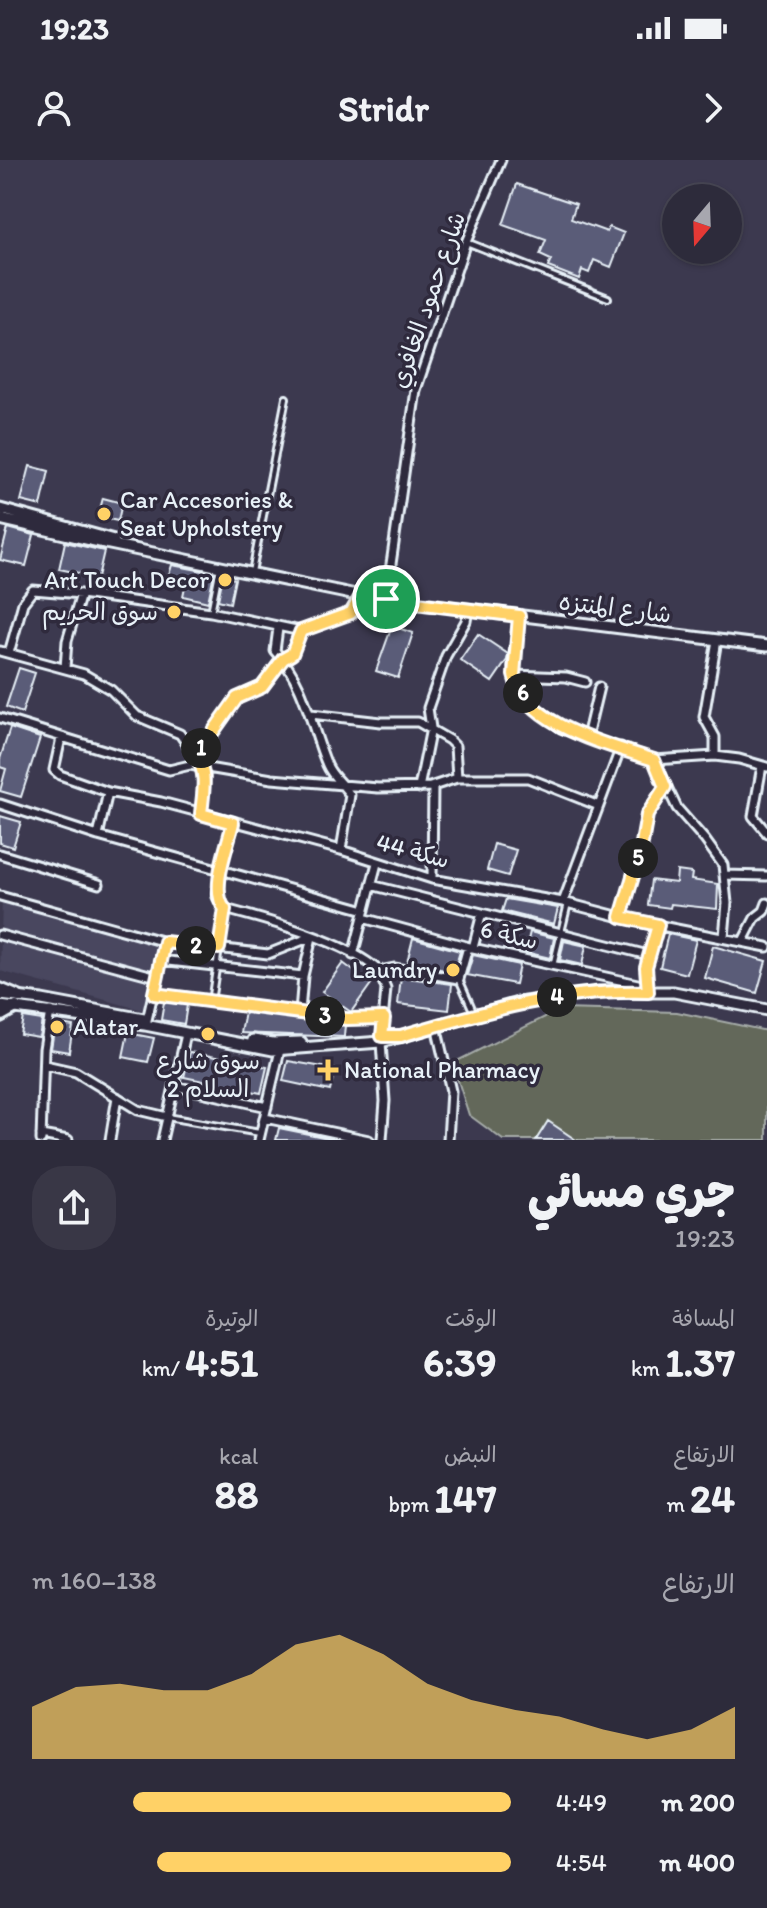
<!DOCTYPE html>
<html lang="ar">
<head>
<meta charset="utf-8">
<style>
	body { margin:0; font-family:Itim,"Playpen Sans Arabic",sans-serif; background:#393746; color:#f1f3f6; direction:rtl; height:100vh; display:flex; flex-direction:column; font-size:30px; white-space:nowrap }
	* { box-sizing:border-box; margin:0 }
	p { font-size:26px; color:#a7a7af }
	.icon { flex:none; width:44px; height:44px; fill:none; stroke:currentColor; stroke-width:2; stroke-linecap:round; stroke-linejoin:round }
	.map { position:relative; height:980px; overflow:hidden; direction:ltr }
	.side { display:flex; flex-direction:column; background:#2d2b3b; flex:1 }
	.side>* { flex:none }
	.needle { width:52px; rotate:199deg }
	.fabs { position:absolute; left:662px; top:24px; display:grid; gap:16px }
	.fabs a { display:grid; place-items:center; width:80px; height:80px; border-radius:50%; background:#2d2b3b; box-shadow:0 2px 6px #0004,0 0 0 2px #484755; font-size:40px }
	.pin { position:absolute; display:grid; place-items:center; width:68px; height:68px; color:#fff; margin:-34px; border:4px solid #fff; border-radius:50%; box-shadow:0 2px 8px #0007 }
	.km { position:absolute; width:40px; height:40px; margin:-20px; border-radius:50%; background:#222; color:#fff; font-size:22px; line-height:40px; text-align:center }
	.round { display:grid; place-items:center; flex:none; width:84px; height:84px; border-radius:32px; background:#393746 }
	.head { display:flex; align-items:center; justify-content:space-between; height:136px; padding:0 32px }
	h1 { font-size:44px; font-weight:800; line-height:60px }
	.stats { display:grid; grid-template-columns:repeat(3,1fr); gap:12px; height:136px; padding:8px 32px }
	.stats div { display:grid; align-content:center }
	.stats b { font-size:40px; font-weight:800 }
	.stats small { font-size:22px; font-weight:400 }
	.stats p { font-size:22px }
	.chart { height:224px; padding:16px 32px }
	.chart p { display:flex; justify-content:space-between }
	.chart svg { width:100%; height:144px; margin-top:8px; fill:#ffd166; opacity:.7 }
	ul { padding:0 32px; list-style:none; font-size:26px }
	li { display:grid; grid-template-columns:128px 96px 1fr; align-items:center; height:60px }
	li i { height:20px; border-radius:10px; background:#ffd166 }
	.status { display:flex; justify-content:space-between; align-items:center; height:56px; padding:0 40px; background:#2d2b3b; direction:ltr }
	.status svg { height:22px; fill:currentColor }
	header { display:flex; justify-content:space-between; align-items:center; height:104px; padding:0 32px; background:#2d2b3b; font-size:36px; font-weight:800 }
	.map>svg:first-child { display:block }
	.built { fill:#48465e }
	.green { fill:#63685a; stroke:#a6aca9; stroke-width:2 }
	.building { fill:#5a5b78; stroke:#e8f1f8; stroke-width:2 }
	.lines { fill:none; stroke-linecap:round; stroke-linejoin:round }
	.service-casing { stroke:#e8f1f8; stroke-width:10 }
	.minor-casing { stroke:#e8f1f8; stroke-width:13 }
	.tertiary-casing { stroke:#e8f1f8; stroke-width:15 }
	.secondary-casing { stroke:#e8f1f8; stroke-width:16 }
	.service { stroke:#2f2a3d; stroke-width:4 }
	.minor { stroke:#2f2a3d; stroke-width:7 }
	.tertiary { stroke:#2f2a3d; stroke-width:9 }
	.secondary { stroke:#2f2a3d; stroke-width:10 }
	.route-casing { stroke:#fff; stroke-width:16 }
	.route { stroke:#ffd166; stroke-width:10 }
	.poi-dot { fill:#ffd166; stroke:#2f2a3d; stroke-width:3 }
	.labels { text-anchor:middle; stroke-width:7; stroke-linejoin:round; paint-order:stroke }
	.street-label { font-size:24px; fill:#e8f1f8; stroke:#2f2a3d }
	.poi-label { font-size:24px; fill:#e8f1f8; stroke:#2f2a3d; text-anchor:start }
</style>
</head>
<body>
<div class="status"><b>19:23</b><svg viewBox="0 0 49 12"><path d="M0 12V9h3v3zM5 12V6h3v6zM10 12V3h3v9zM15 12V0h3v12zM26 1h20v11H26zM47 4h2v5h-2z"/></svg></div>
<header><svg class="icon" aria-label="forward" viewBox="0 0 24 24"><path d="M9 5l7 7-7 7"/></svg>Stridr<svg class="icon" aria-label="person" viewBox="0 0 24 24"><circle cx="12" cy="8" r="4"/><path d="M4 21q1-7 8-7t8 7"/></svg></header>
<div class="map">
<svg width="767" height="980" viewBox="0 0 767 980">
	<rect width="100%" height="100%" fill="#3c394f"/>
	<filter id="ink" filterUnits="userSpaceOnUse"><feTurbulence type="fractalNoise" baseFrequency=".0125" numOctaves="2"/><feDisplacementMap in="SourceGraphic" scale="16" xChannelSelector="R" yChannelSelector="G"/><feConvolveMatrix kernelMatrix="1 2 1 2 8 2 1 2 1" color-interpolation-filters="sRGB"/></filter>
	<g filter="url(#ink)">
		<path class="built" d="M 2,740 L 160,783 L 142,850 L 0,811 Z"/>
		<path class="green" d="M 561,849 L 677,852 L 767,871 L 767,980 L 503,980 L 469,955 L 454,908 L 457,901 Z"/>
		<path class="building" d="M 517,24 L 576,44 L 571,59 L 607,72 L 609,67 L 624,73 L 611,107 L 594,100 L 589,113 L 582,110 L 579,119 L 548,107 L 551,100 L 540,95 L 546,80 L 503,65 Z
			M 30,306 L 49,311 L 41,346 L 21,341 Z
			M 103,338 L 122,343 L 118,361 L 98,357 Z
			M 8,368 L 34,375 L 26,406 L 0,400 Z
			M 65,382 L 104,391 L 98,417 L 59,409 Z
			M 172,405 L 214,413 L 208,442 L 183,436 L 186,422 L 168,418 Z
			M 223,416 L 235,419 L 230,443 L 218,440 Z
			M 392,466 L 413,473 L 398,518 L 376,511 Z
			M 478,474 L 508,494 L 507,500 L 492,522 L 460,500 Z
			M 19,508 L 35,513 L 22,553 L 6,547 Z
			M 10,568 L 40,578 L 21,637 L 0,631 L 6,609 L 0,607 L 0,599 Z
			M 0,656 L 21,662 L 13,687 L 0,683 Z
			M 494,684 L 516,690 L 508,716 L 487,710 Z
			M 677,711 L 692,713 L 691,720 L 718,724 L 717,749 L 671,744 L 670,748 L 648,745 L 651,720 L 676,723 Z
			M 506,739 L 558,748 L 554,764 L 502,751 Z
			M 530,772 L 554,778 L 550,798 L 525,792 Z
			M 668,774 L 696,780 L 687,814 L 660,807 Z
			M 413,778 L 460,791 L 454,812 L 407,802 Z
			M 564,781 L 586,786 L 582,805 L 560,800 Z
			M 713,786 L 766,801 L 757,833 L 705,818 Z
			M 473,795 L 519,805 L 515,824 L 467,815 Z
			M 343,803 L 371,824 L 351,852 L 322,832 Z
			M 401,817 L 452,824 L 449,850 L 398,844 Z
			M 164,842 L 187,845 L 184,864 L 161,860 Z
			M 245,852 L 345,865 L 344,877 L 241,873 Z
			M 23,857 L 42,860 L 39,877 L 20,874 Z
			M 55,863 L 73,866 L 69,892 L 51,889 Z
			M 128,873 L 154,878 L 148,902 L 123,897 Z
			M 190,892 L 267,907 L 261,933 L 184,917 Z
			M 288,901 L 335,909 L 330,931 L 283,921 Z
			M 548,961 L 576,980 L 536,980 Z
			M 279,968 L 338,980 L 276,980 Z"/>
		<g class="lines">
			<g class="service-casing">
				<path id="service" d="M 466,82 L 608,138
					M 252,412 L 286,238
					M 211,452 L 220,407
					M 553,806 L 568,743
					M 459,819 L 474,853
					M 211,842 L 225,749
					M 167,957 L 260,973"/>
			</g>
			<g class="minor-casing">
				<path id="minor" d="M 386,439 L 416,230 L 466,82 L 501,0
					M 519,456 L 513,506 L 516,523 L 532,544 L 561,568 L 654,600 L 715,596 L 739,599 L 767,607
					M 278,468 L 275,491 C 305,522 311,567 327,605 C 332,617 343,624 350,635 L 341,690
					M 0,491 L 84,514 L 111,530 L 137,556 L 180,574 L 203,607 L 205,617 L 201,654
					M 9,493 L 23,443 L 33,430 L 81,434 L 211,452 L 301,471 L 351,453 L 361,436
					M 65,508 L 67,481 L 81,434
					M 514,515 L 566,517 L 585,522
					M 311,554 L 381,562 L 418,562 L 449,580 L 455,586 L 457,618
					M 0,558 L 169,610 L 190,605 L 272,619 L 378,628 L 430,627 L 457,618 L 528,618 L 599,646
					M 587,577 L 599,527
					M 61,578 L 54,610 L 60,615 L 108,632 L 161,642 L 341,690 L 432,719 L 563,742 L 636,761 L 767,787
					M 196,596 L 237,538 L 262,527 L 283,499 L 292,494 L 301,471
					M 715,596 L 715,577 L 704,557 L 717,480
					M 654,600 L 677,648 L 705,680 L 723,705 L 727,743 L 724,777
					M 762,606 L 753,656 L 767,673
					M 419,628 L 431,568 L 428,548 L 446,496 L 466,461 L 468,450
					M 0,644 L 98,676 L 365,750
					M 233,663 L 221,711 L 217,737 L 225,749 C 267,760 348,782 379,811 L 394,808 L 459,819 L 468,787
					M 98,676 L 108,632
					M 0,694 L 99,724
					M 724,715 L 767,716
					M 432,719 L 433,626
					M 371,725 L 648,795
					M 0,736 L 165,782 L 268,794 L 311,777
					M 563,742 L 621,587
					M 621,757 L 641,689 L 647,655 L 665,627
					M 363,758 L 473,788 L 647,826
					M 0,775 L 157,817
					M 743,781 L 755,758 L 764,751 L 767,743
					M 473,788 L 482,753
					M 353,795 L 377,703
					M 160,800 L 303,816
					M 379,811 L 386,829 L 381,882 L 385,941 L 382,980
					M 647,830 L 646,807 L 658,765
					M 154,834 L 347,859 L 384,858
					M 300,852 L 303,816 L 312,777
					M 147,860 L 165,782
					M 436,866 L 451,931 L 448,980
					M 45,905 L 76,912 L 138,950 L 167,957
					M 175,926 L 267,947
					M 265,958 L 369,980
					M 41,975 L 68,980
					M 41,980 L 44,889 L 50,851
					M 110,980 L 117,937
					M 162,980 L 186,874
					M 259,980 L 280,890"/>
			</g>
			<g class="tertiary-casing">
				<path id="tertiary" d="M 0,349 L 114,380
					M 0,359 L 95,381 L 361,436 L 767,486
					M 0,835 L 42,840 L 144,859
					M 0,846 L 145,865 L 273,890 L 381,882 L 518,843 L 599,832 L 674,832 L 767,850
					M 253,880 L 273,883 L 301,882"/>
			</g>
			<g class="secondary-casing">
				<path id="secondary" d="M 0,359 L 2,359
					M 0,829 L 19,837
					M 0,856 L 16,847"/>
			</g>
			<use href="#service" class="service"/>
			<use href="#minor" class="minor"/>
			<use href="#tertiary" class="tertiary"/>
			<use href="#secondary" class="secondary"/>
		</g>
	</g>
	<g class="lines" filter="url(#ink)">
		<g class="route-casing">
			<path id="route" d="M 361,436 L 519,456 L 514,515 C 526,567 611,585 654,600 L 665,627 L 647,655 L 641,689 L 621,757 L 658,765 L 646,807 L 648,832 C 562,829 482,852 401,876 L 382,876 L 384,858 L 347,859 L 154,834 L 165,782 L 219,788 L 225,749 C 209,731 228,685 233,663 L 201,654 C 203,632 208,615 196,596 L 237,538 L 262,527 L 283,499 L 292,494 L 301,471 L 351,453 Z"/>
		</g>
		<use href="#route" class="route"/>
	</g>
	<g class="poi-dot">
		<circle cx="104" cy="354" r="8"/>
		<circle cx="225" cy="420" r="8"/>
		<circle cx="174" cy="452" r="8"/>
		<circle cx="453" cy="810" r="8"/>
		<circle cx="57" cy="867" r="8"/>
		<circle cx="208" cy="874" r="8"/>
		<path d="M324 898h8v8h8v8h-8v8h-8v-8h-8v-8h8z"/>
	</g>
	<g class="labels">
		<g class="street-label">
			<text transform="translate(428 140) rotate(-71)" y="8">شارع حمود الغافري</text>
			<text transform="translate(615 448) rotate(7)" y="8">شارع المنتزه</text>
			<text transform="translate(413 691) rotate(15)" y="8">سكة 44</text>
			<text transform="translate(509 775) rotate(13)" y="8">سكة 6</text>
		</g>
		<g class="poi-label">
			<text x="120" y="348">Car Accesories &amp;<tspan x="120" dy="28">Seat Upholstery</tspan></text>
			<text x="209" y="428" text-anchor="end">Art Touch Decor</text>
			<text x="158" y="460" text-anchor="end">سوق الحريم</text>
			<text x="437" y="818" text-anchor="end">Laundry</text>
			<text x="73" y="875">Alatar</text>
			<text x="208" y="909" text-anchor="middle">سوق شارع<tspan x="208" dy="28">السلام 2</tspan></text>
			<text x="344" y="918">National Pharmacy</text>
		</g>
	</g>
</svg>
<div class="fabs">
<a><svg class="needle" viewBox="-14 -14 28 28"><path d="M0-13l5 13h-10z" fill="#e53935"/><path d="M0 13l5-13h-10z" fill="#a7a7af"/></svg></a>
</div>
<div class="pin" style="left:386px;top:439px;background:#1e9e55"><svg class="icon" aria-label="arrive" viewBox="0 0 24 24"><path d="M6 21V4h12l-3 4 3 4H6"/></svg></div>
<b class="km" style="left:201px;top:588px">1</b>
<b class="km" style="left:196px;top:786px">2</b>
<b class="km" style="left:325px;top:856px">3</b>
<b class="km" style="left:557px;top:837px">4</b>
<b class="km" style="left:638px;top:698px">5</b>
<b class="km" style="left:523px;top:533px">6</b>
</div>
<section class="side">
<div class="head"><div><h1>جري مسائي</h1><p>19:23</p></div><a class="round"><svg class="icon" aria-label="share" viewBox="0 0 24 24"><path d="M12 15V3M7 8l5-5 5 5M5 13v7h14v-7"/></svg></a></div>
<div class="stats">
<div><p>المسافة</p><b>1.37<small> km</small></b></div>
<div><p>الوقت</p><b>6:39</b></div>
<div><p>الوتيرة</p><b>4:51<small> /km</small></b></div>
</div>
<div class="stats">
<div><p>الارتفاع</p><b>24<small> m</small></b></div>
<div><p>النبض</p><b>147<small> bpm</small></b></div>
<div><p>kcal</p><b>88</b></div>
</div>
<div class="chart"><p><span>الارتفاع</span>138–160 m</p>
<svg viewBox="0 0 160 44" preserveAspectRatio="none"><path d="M0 44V28L10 22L20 21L30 23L40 23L50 18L60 9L70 6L80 12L90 21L100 26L110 29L120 31L130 35L140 38L150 35L160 28V44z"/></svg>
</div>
<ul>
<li><b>200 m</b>4:49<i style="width:79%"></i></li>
<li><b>400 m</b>4:54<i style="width:74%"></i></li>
</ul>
</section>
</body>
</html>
